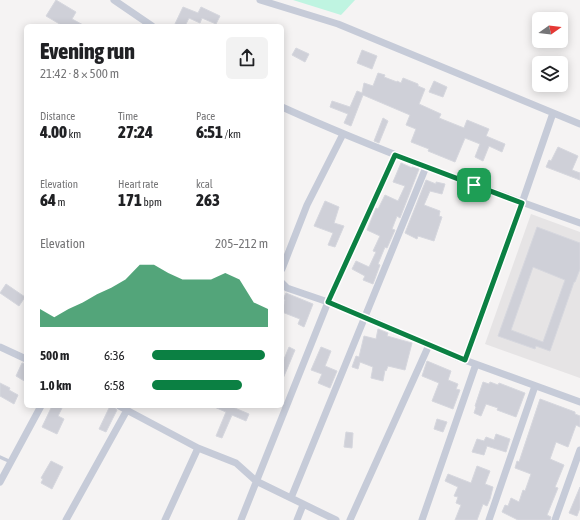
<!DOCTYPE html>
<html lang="en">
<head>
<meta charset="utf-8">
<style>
	body { margin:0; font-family:"Asap Condensed",sans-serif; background:#f2f2f2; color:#202124; height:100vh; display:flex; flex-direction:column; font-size:15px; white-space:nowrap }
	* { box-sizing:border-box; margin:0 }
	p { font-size:13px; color:#757577 }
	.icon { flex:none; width:22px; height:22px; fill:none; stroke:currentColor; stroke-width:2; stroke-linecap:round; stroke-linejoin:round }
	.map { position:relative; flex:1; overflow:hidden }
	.side { position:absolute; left:24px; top:24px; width:260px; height:384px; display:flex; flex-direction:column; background:#fff; border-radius:6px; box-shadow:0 2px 10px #0003 }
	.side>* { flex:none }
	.needle { width:26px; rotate:76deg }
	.controls { position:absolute; left:532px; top:12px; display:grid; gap:8px }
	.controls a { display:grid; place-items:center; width:36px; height:36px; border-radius:6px; background:#fff; box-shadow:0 2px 10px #0003; font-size:20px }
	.pin { position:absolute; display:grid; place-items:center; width:34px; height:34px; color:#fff; margin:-17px; border-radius:8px; box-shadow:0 2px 6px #0006 }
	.round { display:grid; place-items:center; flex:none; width:42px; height:42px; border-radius:6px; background:#f2f2f2 }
	.head { display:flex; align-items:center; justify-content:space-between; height:68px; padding:0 16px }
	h1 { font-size:22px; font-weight:800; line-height:30px }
	.metrics { display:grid; grid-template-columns:repeat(3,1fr); gap:6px; height:68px; padding:4px 16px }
	.metrics div { display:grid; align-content:center }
	.metrics b { font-size:17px; font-weight:800 }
	.metrics small { font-size:11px; font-weight:400 }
	.metrics p { font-size:11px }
	.chart { height:112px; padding:8px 16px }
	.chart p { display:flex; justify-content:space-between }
	.chart svg { width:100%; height:72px; margin-top:4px; fill:#0b8043; opacity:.7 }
	ul { padding:0 16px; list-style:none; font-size:13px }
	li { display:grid; grid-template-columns:64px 48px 1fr; align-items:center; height:30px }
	li i { height:10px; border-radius:5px; background:#0b8043 }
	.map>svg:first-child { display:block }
	.education { fill:#e6e4e5 }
	.green { fill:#bff4e1 }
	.building { fill:#cfd0d8; stroke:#d6d7de; fill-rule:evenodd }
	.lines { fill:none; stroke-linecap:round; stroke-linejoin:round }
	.lane { stroke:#c6cbd8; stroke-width:3.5 }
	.street { stroke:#c6cbd8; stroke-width:7 }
	.route-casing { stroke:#fff; stroke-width:8 }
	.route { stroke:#0b8043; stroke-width:5 }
</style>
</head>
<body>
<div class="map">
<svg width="580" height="520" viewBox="0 0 580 520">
	<rect width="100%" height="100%" fill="#f5f3f3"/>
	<path class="education" d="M 531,214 L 580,232 L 580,378 L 485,344 Z"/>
	<path class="green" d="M 293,0 L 355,0 L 341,15 Z"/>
	<path class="building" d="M 56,0 L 76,12 L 72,19 L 85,26 L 63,26 L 46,16 Z
		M 183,7 L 198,13 L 201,7 L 220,16 L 216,24 L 202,18 L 200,23 L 189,18 L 185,26 L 174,26 Z
		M 296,48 L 309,54 L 305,62 L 292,55 Z
		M 362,50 L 377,56 L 372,69 L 357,63 Z
		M 378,73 L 385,75 L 384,77 L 397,82 L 397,81 L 401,83 L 403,78 L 418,84 L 418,86 L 425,89 L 419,104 L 441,114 L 439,118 L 464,128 L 467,120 L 489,129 L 486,136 L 505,144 L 502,152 L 489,146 L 483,161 L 475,157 L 480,144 L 465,138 L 455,162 L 428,151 L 429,149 L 411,142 L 416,129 L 406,125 L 410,115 L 363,95 L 351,126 L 344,123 L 348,114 L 330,107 L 332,101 L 350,107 L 357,91 L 362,93 L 364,83 L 373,86 Z
		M 434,81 L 447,87 L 443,97 L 429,92 Z
		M 383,118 L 388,121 L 379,143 L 374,141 Z
		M 558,147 L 578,156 L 572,170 L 580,173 L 580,180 L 546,167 L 549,160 L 551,161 Z
		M 401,163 L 412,168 L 412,167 L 419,169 L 400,218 L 397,216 L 392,229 L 395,230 L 387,248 L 385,247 L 378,264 L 380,265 L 373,284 L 363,280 L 365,276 L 352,269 L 356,261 L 369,267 L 376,252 L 373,251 L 380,236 L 367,230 L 376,208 L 378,209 L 385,195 L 398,201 L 405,186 L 393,182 Z
		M 426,180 L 436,184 L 436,182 L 445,184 L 442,194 L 430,191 L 424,205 L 440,211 L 439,216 L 442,217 L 434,241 L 418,236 L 417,239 L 405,233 Z
		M 325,201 L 339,207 L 334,223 L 344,226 L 335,247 L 328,245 L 333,233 L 314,226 Z
		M 537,227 L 580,243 L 580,269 L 575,282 L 574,282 L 550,351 L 536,346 L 535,349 L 498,336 ZM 533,267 L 565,280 L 543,342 L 511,330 Z
		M 6,284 L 25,297 L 19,306 L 0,293 Z
		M 286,293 L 313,304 L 304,327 L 298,324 L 300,319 L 282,312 L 285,300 L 283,299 Z
		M 378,329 L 388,333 L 387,336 L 412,343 L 405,370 L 388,366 L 386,371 L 385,370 L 383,381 L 371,378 L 373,367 L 360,362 L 358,369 L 352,367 L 356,356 L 359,357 L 364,336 L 376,339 Z
		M 289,347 L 295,350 L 282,381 L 282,364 Z
		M 321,347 L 331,351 L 325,366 L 337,371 L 330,388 L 318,383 L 322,374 L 311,370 Z
		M 427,361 L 451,371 L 448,380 L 458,384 L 456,389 L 460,390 L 453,409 L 432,401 L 439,383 L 422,376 Z
		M 22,363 L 26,364 L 26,382 L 16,376 Z
		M 483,382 L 489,384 L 490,382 L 498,385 L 499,383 L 525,393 L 516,417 L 497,410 L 498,408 L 486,404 L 481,416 L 474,413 L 476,407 L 475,406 Z
		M 0,383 L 10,388 L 9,390 L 18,395 L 14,404 L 0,396 Z
		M 540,399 L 575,412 L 575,414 L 580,416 L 580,427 L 576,425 L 568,447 L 556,442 L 550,459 L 564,465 L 555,487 L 558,488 L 547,515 L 551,517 L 550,520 L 518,520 L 502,512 L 505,505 L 508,506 L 511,498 L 519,502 L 523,490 L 525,491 L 531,474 L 515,468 L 517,461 L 519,462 Z
		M 52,406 L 63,406 L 58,416 L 64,419 L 57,434 L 42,427 Z
		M 110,406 L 114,407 L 117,410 L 106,432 L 99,429 Z
		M 212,406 L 230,406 L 249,414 L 246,421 L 232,415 L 222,438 L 216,436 L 226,412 Z
		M 437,419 L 447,422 L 443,432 L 434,429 Z
		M 346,432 L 353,433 L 352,448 L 344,447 Z
		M 496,434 L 510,439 L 506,452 L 487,446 L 484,455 L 472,452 L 477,439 L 484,441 L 486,437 L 494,440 Z
		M 51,461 L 63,467 L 52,489 L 41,483 L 43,479 L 41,478 Z
		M 477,466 L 490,471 L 485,484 L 493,487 L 490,499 L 487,506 L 483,504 L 477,520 L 455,520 L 461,505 L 456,503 L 458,497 L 454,496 L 458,487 L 445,481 L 448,474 L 471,483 Z
		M 580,487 L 580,508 L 577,516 L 569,513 Z"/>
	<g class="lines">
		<path class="lane" d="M 0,457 L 11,462"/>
		<path class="street" d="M 114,0 L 152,26
			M 260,0 L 338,24 L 580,124
			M 282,107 C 379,151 479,187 580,223
			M 282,269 L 307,205 L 343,134
			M 282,283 L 287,288 L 328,302 L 365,317 L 459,358 L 580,402
			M 0,347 L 26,359
			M 465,360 L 522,203 L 553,113
			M 119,406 L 198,448 L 236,463 L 256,481 L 336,520
			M 0,482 L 41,406
			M 291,498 L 426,167
			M 66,520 L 127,410
			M 165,520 L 198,448
			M 241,520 L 328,302 L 395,155
			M 297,520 L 303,505
			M 350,520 L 429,345
			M 422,520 L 476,364
			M 489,520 L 535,386
			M 555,520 L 580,450"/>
	</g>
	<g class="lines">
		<g class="route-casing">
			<path id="route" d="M 395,155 L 522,203 L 465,360 L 328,302 Z"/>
		</g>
		<use href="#route" class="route"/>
	</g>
</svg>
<div class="controls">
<a><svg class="needle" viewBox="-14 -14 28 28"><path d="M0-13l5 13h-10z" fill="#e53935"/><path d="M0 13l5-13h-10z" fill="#757577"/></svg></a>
<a><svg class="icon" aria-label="layers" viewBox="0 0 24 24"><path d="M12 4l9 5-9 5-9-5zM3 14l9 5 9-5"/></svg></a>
</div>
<div class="pin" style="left:474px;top:185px;background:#1e9e55"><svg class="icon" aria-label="arrive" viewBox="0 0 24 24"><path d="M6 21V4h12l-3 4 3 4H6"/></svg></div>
<section class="side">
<div class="head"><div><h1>Evening run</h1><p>21:42 · 8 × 500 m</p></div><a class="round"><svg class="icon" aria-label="share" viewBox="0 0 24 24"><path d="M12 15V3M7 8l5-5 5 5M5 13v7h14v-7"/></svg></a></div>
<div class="metrics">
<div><p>Distance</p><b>4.00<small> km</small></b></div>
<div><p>Time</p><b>27:24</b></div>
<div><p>Pace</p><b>6:51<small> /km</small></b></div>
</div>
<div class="metrics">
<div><p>Elevation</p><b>64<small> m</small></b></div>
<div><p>Heart rate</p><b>171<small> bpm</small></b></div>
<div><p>kcal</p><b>263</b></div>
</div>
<div class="chart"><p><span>Elevation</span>205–212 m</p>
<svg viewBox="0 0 160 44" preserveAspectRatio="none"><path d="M0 44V33L10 38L20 33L30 29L40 24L50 20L60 15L70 6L80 6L90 11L100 15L110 15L120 15L130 11L140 15L150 29L160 33V44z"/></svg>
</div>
<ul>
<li><b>500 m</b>6:36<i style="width:97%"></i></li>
<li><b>1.0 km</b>6:58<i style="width:78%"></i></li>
</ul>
</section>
</div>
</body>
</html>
